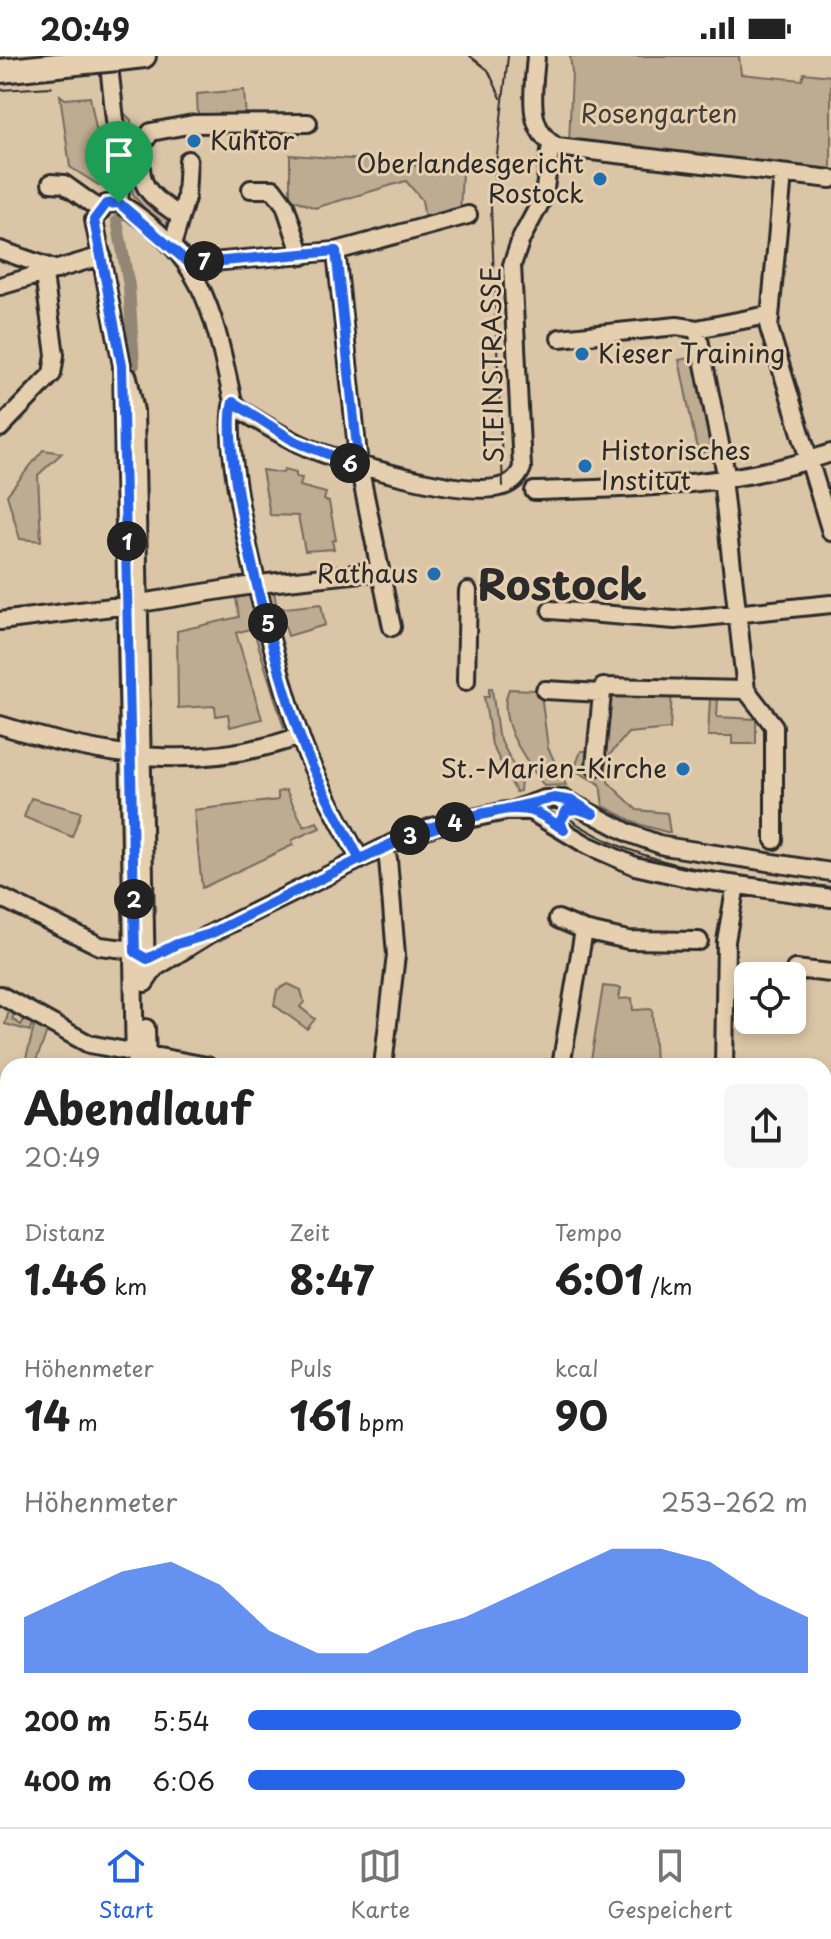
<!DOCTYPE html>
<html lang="de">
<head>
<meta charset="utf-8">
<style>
	body { margin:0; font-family:"Playpen Sans",sans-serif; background:#f6f6f6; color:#222; height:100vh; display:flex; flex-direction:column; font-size:30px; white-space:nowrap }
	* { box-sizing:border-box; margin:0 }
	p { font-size:26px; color:#767676 }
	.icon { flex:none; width:44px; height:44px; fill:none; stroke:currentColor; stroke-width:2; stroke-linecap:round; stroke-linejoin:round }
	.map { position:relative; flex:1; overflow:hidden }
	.details { position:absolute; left:0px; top:1002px; width:832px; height:770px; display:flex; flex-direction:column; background:#fff; border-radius:24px 24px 0 0; box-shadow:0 4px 12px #0003 }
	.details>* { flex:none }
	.fabs { position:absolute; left:734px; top:906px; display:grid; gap:16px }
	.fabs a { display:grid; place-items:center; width:72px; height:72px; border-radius:12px; background:#fff; box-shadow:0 4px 12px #0003; font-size:40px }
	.pin { position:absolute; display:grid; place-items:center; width:68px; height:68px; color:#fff; margin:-82px -34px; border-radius:50% 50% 50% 0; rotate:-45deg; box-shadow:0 0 8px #0007 }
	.pin .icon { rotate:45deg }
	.km { position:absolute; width:40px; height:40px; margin:-20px; border-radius:50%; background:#222; color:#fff; font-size:22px; line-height:40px; text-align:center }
	.round { display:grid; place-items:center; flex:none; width:84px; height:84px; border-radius:12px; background:#f6f6f6 }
	.overview { display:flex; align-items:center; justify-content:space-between; height:136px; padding:0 24px }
	h1 { font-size:44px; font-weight:700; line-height:60px }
	.metrics { display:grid; grid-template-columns:repeat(3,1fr); gap:12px; height:136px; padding:8px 24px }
	.metrics div { display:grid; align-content:center }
	.metrics b { font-size:40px; font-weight:700 }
	.metrics small { font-size:22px; font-weight:400 }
	.metrics p { font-size:22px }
	.chart { height:224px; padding:16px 24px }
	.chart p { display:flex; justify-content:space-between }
	.chart svg { width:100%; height:144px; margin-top:8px; fill:#2563eb; opacity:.7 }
	ul { padding:0 24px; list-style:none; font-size:26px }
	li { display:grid; grid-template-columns:128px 96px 1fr; align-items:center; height:60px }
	li i { height:20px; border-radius:10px; background:#2563eb }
	.status { display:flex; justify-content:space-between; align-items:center; height:56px; padding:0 40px; background:#fff; direction:ltr }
	.status svg { height:22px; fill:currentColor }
	.menu { display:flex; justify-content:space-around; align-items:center; height:112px; border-top:2px solid #e0e0e0; background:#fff; font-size:22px; color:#767676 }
	.menu a { display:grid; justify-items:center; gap:4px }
	.menu .current { color:#2563eb }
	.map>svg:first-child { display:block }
	.green { fill:#bdab92; stroke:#746b5e; stroke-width:2 }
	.water { fill:#928674; stroke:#696257; stroke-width:2 }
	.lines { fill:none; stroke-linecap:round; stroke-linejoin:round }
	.canal { stroke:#928674; stroke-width:12 }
	.minor-tunnel { stroke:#b7a68d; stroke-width:16; stroke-dasharray:16 8; stroke-linecap:butt }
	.minor-casing { stroke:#2b2b2b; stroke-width:22 }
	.major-casing { stroke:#2b2b2b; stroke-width:28 }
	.minor { stroke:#e5cfae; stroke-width:16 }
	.major { stroke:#e5cfae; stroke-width:22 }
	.tram { stroke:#2b2b2b; stroke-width:2 }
	.major-bridge-casing { stroke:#2b2b2b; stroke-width:28; stroke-linecap:butt }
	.major-bridge { stroke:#e5cfae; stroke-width:22 }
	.route-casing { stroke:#fff; stroke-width:16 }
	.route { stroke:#2563eb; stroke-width:10 }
	.poi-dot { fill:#1f6fb2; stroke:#e5cfae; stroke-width:3 }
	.labels { text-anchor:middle; stroke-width:6; stroke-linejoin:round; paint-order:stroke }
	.park-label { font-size:26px; fill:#413e3a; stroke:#e5cfae }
	.poi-label { font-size:26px; fill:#2b2b2b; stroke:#e5cfae; text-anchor:start }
	.street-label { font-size:26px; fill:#2b2b2b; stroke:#e5cfae }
	.town-label { font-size:42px; font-weight:bold; fill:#2b2b2b; stroke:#e5cfae }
</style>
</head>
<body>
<div class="status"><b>20:49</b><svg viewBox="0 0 49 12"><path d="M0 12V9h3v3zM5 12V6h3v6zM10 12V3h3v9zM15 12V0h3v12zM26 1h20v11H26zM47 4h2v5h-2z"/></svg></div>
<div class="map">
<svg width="831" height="1771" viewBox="0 0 831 1771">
	<rect width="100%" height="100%" fill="#dac5a6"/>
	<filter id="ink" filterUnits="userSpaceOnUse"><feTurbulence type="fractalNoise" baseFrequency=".0125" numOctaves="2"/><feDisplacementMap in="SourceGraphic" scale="16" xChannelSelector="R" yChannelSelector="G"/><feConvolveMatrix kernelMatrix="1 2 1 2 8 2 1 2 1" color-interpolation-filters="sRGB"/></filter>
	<g filter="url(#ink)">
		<path class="green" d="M 570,0 L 739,0 L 741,18 L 802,24 L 804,17 L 831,20 L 831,117 L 569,88 L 572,16 Z
			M 244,34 L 246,63 L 198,64 L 197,38 Z
			M 60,39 L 65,43 L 90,41 L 107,129 L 100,130 L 70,111 Z
			M 125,58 L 131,64 L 140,139 L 169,160 L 166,173 L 161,172 L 133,139 L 122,62 Z
			M 290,99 L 380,105 L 462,116 L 460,157 L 425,164 L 422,144 L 406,125 L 315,152 L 290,142 Z
			M 693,301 L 711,395 L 698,398 L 679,304 Z
			M 43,394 L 62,397 L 38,419 L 41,485 L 20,483 L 7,439 Z
			M 284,413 L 296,416 L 296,421 L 302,422 L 300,430 L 326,437 L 324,444 L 329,446 L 336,484 L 332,485 L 334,493 L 305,495 L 298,460 L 270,459 L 262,414 L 283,417 Z
			M 268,535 L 274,535 L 277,553 L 321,548 L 325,569 L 288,580 L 285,570 L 276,573 Z
			M 249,539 L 287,671 L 284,672 L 253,572 L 236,577 L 262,663 L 230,671 L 228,658 L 216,660 L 215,650 L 178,652 L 177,575 L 239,561 L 236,542 Z
			M 489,632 L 492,632 L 498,679 L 521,724 L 520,735 L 516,736 L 492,689 L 484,641 L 489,641 Z
			M 672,632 L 670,673 L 628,677 L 606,703 L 608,726 L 637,754 L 667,757 L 670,777 L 638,768 L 603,750 L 600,728 L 574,714 L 581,695 L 592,695 L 602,637 Z
			M 509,633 L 535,634 L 541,638 L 548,692 L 566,729 L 544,730 C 527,704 495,666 509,633 Z
			M 710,642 L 718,642 L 717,661 L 756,663 L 756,688 L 732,688 L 732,680 L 708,680 Z
			M 286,734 L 304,771 L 317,766 L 320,772 L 292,784 L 293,789 L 202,832 L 194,754 L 278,744 L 278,736 Z
			M 31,742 L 81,756 L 72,781 L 24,761 Z
			M 288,928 L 301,934 L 304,946 L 300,951 L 315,963 L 307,973 L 274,949 L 277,934 Z
			M 603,930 L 621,932 L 619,943 L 632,942 L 633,954 L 652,953 L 655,1006 L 590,1010 Z
			M 10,952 L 15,956 L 12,963 L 21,969 L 25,962 L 47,976 L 34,1010 L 24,1010 L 34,971 L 31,970 L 30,975 L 5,968 Z"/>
		<path class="water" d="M 824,1401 L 831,1401 L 831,1771 L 0,1771 L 0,1493 L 8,1456 L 8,1764 L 824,1764 Z"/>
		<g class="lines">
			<path class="canal" d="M 117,165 L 129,230 L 134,309"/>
			<path class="minor-tunnel" d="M 738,929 L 748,929"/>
			<g class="minor-casing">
				<path id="minor" d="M 108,0 L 121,119 L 119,147
					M 536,0 C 534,32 524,73 557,91 L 831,123
					M 783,118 L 769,272 L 831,476
					M 51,127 L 64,128 L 99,153
					M 251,133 L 273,133 L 285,149 L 302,200
					M 119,147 C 204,200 213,254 233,346 L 239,353 C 261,367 285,382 309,392 C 346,407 462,441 499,431 C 510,429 518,422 522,412 L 512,209 L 521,183 L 544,140 L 551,88
					M 119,147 L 106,148 L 94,164 L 122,309 L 135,1010
					M 178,159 C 147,137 138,132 141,90 L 151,76 L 193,68 L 308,67
					M 172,190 L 186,142 L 188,104
					M 0,194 L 57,214
					M 336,195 L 359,410 L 375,488
					M 190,208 L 336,195 L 468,159
					M 0,230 L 102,200
					M 697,273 L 727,423
					M 560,282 L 677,270 L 697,273 L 768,259
					M 128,321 L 135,355 L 146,925
					M 233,346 C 218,402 281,634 305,694 C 320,731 341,768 360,804
					M 0,372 L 52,318 L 55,299 L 44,219
					M 722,423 L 746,634
					M 534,435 C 634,432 735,431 831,397
					M 376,494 L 392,571
					M 551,554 L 675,564 L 831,548
					M 0,565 L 128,549 L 259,528 L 380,515
					M 466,625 L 468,535
					M 545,634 L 602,637 L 603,631 L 746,634
					M 746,634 L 774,670 L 774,784
					M 0,669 C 102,701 197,717 300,680
					M 595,711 L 602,637
					M 516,753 L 544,743 L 564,743 L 631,778 L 664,790 L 831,816
					M 383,792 L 388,803 L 396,899 L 383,1010
					M 0,841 L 100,890 L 125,893 L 143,901
					M 558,863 L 584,874 L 628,884 L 699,885
					M 145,927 L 155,912 L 210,878 L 403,782 L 435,770 L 506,755 L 530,755 L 587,789 L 635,810 L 688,822 L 831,842
					M 792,929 L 795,913 L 831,917
					M 0,939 L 89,988 L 207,1010
					M 146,972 L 147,1010
					M 561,1010 L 584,874
					M 724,1010 L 726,885 L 736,829
					M 4,1113 L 8,1099
					M 824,1131 L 831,1078
					M 0,1269 L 8,1270
					M 824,1277 L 831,1277
					M 824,1364 L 831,1365
					M 824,1383 L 831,1384
					M 0,1399 L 6,1401"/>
			</g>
			<g class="major-casing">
				<path id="major" d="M 118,3 L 144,0
					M 0,15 L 86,6
					M 0,1190 L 8,1191
					M 824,1313 L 831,1313"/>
			</g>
			<use href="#minor" class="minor"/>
			<use href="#major" class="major"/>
			<path class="tram" d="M 470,0 L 488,14 L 501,42
				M 0,34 L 52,31
				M 503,430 L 491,152 L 508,0
				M 544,743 C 624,814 729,818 831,831"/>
			<g class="major-bridge-casing">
				<path id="major-bridge" d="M 86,6 L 118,3"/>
			</g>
			<use href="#major-bridge" class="major-bridge"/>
		</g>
	</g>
	<g class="lines" filter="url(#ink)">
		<g class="route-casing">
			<path id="route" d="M 119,147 L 106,148 L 94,164 L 122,309 L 135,896 L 147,903 L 177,888 L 210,878 L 403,782 L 435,770 L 554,742 L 573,745 L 593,758 L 578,753 L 567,754 L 560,766 L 564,774 C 554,767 544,759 532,755 C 491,744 397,785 360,804 C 341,767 320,731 305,694 C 281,634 218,402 233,346 L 294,385 L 359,410 L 336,195 L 190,208 L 119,147"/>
		</g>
		<use href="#route" class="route"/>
	</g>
	<g class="poi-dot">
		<circle cx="194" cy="85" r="8"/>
		<circle cx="600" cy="123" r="8"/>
		<circle cx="582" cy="298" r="8"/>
		<circle cx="585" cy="410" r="8"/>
		<circle cx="434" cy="518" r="8"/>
		<circle cx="683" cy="713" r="8"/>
	</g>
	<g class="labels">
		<g class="park-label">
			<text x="659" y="67">Rosengarten</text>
		</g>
		<g class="poi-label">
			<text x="210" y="94">Kuhtor</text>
			<text x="584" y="117" text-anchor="end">Oberlandesgericht<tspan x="584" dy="30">Rostock</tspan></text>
			<text x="598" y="307">Kieser Training</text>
			<text x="601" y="404">Historisches<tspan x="601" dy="30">Institut</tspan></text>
			<text x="418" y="527" text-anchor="end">Rathaus</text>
			<text x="667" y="722" text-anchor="end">St.-Marien-Kirche</text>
		</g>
		<g class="street-label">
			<text transform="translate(493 309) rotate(-91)" y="9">STEINSTRASSE</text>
		</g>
		<g class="town-label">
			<text x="562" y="544">Rostock</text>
		</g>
	</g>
</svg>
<div class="fabs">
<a><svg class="icon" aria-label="locate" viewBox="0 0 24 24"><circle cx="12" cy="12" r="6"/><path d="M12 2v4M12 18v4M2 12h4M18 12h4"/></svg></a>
</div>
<div class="pin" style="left:119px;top:147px;background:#1e9e55"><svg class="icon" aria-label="arrive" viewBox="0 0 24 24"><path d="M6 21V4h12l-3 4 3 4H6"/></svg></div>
<b class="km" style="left:127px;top:485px">1</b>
<b class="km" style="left:134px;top:843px">2</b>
<b class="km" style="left:410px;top:779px">3</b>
<b class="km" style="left:455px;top:766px">4</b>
<b class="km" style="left:268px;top:567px">5</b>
<b class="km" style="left:350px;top:407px">6</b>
<b class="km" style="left:204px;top:205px">7</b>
<section class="details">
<div class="overview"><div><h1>Abendlauf</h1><p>20:49</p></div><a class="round"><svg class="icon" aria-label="share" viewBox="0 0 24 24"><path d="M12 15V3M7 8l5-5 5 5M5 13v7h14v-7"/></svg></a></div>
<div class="metrics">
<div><p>Distanz</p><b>1.46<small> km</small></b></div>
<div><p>Zeit</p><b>8:47</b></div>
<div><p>Tempo</p><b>6:01<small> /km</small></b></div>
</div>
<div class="metrics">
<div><p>Höhenmeter</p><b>14<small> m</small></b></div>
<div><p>Puls</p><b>161<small> bpm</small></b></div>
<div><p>kcal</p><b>90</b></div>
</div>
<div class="chart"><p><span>Höhenmeter</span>253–262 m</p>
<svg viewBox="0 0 160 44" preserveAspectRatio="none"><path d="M0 44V27L10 20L20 13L30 10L40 17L50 31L60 38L70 38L80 31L90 27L100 20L110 13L120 6L130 6L140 10L150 20L160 27V44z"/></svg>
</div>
<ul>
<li><b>200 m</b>5:54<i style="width:88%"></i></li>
<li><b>400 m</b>6:06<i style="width:78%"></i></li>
</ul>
</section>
</div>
<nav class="menu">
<a class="current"><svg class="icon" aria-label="home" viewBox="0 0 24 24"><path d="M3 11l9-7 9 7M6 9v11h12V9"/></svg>Start</a>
<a><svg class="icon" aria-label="map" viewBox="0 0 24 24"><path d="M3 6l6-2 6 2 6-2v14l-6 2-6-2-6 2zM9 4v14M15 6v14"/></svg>Karte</a>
<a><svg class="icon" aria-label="saved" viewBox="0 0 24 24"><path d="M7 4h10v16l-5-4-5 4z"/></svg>Gespeichert</a>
</nav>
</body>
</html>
